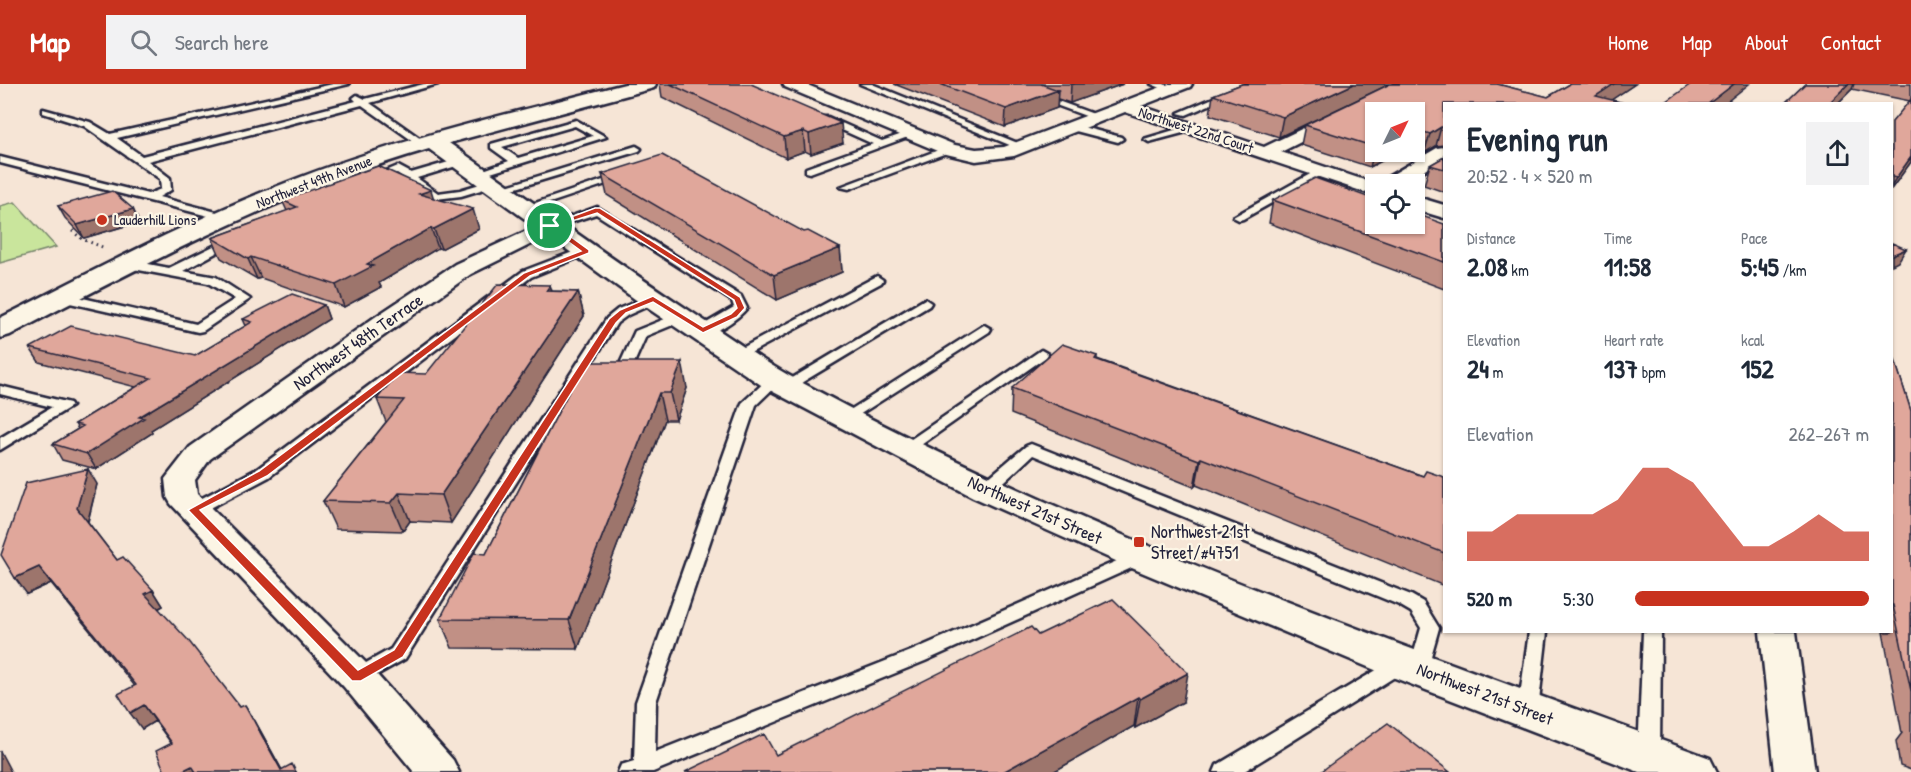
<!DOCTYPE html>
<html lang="en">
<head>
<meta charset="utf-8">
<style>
	body { margin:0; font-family:"Patrick Hand",sans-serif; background:#f2f2f3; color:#1f2937; height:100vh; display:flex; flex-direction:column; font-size:22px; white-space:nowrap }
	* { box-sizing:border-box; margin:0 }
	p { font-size:20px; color:#747a83 }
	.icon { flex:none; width:33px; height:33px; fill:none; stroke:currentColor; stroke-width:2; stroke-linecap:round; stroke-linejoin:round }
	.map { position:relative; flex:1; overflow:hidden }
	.details { position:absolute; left:1443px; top:18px; width:450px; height:531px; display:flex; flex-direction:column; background:#fff; border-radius:0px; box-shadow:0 2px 4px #0004 }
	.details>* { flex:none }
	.needle { width:39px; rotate:47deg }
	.controls { position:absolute; left:1365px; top:18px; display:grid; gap:12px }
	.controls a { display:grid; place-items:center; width:60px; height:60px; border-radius:0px; background:#fff; box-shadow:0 2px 4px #0004; font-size:30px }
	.pin { position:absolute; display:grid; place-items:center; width:51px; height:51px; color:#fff; margin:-26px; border:3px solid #fff; border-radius:50%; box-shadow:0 2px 6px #0007 }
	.round { display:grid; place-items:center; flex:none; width:63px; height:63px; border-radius:0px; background:#f2f2f3 }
	.headline { display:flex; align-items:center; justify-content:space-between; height:102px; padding:0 24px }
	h1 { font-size:33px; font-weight:700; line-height:45px }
	.figures { display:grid; grid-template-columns:repeat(3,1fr); gap:9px; height:102px; padding:6px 24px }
	.figures div { display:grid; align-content:center }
	.figures b { font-size:26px; font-weight:700 }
	.figures small { font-size:16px; font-weight:400 }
	.figures p { font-size:16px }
	.chart { height:168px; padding:12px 24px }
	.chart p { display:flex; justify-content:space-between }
	.chart svg { width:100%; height:108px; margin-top:6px; fill:#c8321e; opacity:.7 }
	ul { padding:0 24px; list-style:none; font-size:20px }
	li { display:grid; grid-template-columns:96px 72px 1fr; align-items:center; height:45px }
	li i { height:15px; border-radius:8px; background:#c8321e }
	header { display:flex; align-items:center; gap:36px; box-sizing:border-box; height:84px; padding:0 30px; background:#c8321e; color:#fff }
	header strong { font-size:28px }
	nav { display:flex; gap:33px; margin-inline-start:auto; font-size:21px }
	.search { width:420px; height:54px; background:#f2f2f3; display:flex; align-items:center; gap:15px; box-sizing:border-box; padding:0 21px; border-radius:0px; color:#747a83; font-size:22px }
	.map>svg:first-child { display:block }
	.green { fill:#c9e59c; stroke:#76846c; stroke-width:1.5 }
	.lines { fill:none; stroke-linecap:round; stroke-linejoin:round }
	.lane-casing { stroke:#22223b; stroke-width:5 }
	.street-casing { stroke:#22223b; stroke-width:5 }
	.secondary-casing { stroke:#22223b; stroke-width:5 }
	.path { stroke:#22223b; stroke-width:3; stroke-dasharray:1.5 4; stroke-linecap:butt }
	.lane { fill:#fcf5e5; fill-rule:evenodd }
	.street { fill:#fcf5e5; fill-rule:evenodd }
	.secondary { fill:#fcf5e5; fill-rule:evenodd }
	.wall { fill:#c19085; stroke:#22223b; stroke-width:1.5 }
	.shaded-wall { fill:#9d756c; stroke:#22223b; stroke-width:1.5 }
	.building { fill:#e0a79b; stroke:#22223b; stroke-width:1.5 }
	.route { fill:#c8321e; stroke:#fff; stroke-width:1.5; fill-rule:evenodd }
	.poi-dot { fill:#c8321e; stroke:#fcf5e5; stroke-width:2 }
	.labels { text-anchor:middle; stroke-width:4.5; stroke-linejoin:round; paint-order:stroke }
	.far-street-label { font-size:15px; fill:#22223b; stroke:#fcf5e5 }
	.far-poi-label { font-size:15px; fill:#22223b; stroke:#fcf5e5; text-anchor:start }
	.street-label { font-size:18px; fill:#22223b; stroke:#fcf5e5 }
	.poi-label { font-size:18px; fill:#22223b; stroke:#fcf5e5; text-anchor:start }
</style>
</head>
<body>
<header>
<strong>Map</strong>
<div class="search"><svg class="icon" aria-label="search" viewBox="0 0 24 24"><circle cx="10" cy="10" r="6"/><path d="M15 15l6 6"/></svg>Search here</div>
<nav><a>Home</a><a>Map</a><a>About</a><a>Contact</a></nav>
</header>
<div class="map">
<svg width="1911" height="688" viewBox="0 0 1911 688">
	<rect width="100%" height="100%" fill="#f6e5d6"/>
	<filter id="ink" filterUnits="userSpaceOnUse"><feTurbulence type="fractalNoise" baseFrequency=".0167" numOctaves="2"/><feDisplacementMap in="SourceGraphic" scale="12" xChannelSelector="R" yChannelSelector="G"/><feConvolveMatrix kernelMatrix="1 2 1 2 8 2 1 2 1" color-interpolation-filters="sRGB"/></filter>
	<g filter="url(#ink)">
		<path class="green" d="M 15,118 L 56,163 L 0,179 L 0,122 Z"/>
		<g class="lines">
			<g class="lane-casing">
				<path id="lane" d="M 333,0 L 349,0 L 117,54 L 142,72 L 356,17 L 353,14 L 357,11 L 365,15 L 424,0 L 438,0 L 370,19 L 428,60 L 420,62 L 362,21 L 148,77 L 170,94 L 171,106 L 159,113 L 228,131 L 228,135 L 224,136 L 0,79 L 0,73 L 148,110 L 161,105 L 160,95 L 84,42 L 43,29 L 43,25 L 90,38 L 110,50 Z
					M 860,0 L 872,0 L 1025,62 L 1017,64 Z
					M 999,0 L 1011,0 L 1102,33 L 1094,35 Z
					M 1151,0 L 1164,0 L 1175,5 L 1171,8 Z
					M 1246,0 L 1258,0 L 1186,31 L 1178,29 Z
					M 822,33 L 828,33 L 882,57 L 911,47 L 916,50 L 810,89 L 806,88 L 806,84 L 873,60 L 822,37 Z
					M 576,36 L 606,53 L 481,92 L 472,90 L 509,77 L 491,64 L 491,60 ZM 575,42 L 593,52 L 518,74 L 502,63 Z
					M 1071,40 L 1121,53 L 1123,55 L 1118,58 L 1068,45 L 1066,43 Z
					M 1191,41 L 1194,42 L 1194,46 L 1149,58 L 1144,55 Z
					M 636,62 L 641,65 L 639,67 L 503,108 L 494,106 Z
					M 949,62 L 952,63 L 952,67 L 849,105 L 840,103 Z
					M 459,75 L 464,78 L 463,80 L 417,94 L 438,109 L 460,106 L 490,97 L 495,100 L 494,102 L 461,112 L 436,115 L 397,89 L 372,98 L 367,95 L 398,82 L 411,89 Z
					M 1321,84 L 1326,87 L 1325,89 L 1243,135 L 1239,136 L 1233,133 Z
					M 618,91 L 627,93 L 529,126 L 520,124 Z
					M 597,123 L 741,212 L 747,224 C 738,235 713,253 698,250 L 696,247 L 698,244 L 734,223 L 732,217 L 596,130 L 550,145 L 544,142 Z
					M 234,152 L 240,155 L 238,157 L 183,187 L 216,193 L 250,215 L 203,247 L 198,248 L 61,217 L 55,213 L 61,209 L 196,240 L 235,215 L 208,199 L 128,184 L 122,180 L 128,176 L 169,184 Z
					M 586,163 L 590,165 L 590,169 L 531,193 L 269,393 L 199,430 L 187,430 L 185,426 L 187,422 L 257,385 L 523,187 Z
					M 877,192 L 883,196 L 881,199 L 741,274 L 736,275 L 729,271 Z
					M 653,211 L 659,215 L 657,218 L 628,231 L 617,239 L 405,575 L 364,598 L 357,601 L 350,598 L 347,593 L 350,588 L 391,565 L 607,234 L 618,225 Z
					M 925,215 L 931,219 L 929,222 L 791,305 L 786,306 L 779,302 Z
					M 680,229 L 685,230 L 686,233 L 685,236 L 646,252 L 627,295 L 620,299 L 615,298 L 613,295 L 635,247 Z
					M 984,241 L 991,245 L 989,248 L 851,336 L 846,337 L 839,333 Z
					M 1041,266 L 1048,270 L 1046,273 L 911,368 L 901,368 L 898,365 L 901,362 Z
					M 775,292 L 782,296 L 756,321 L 656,618 L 655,668 L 911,567 L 1135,469 L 1147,469 L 1150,473 L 1147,477 L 925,577 L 653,688 L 618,688 L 621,681 L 634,677 L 636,618 L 742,319 L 770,293 Z
					M 0,302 L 70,319 L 72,322 L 0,366 L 0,354 L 52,323 L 0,310 Z
					M 1031,360 L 1411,511 L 1423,518 L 1439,544 L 1426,590 L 1419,593 L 1412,590 L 1409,584 L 1243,688 L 1214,688 L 1217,681 L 1395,575 L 1402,572 L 1409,575 L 1411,579 L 1421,544 L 1411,528 L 1399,521 L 1033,371 L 992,409 L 980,409 L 978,405 L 980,401 L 1026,362 Z
					M 1529,548 L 1547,548 L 1538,626 L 1535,632 L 1528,634 L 1521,632 L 1518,626 Z
					M 1643,548 L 1661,548 L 1660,672 L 1656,678 L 1649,681 L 1642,678 L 1638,672 Z"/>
			</g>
			<g class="street-casing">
				<path id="street" d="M 783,0 L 805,0 L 955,61 L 976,65 L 1004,63 L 1169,0 L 1192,0 L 1190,3 L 1141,22 L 1264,63 L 1395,0 L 1416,0 L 1281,68 L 1376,100 L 1437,64 L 1444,63 L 1444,75 L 1400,100 L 1376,100 L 1376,112 L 1125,28 L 1014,72 L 976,77 L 942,69 L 785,3 Z
					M 1414,112 L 1444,121 L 1444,134 L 1414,125 Z
					M 550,136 L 558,137 L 561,142 L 558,147 L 471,190 L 210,375 L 195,396 L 197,410 L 370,583 L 453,676 L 459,688 L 414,688 L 344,603 L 171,420 L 167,413 L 165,395 L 190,363 L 375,233 L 455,180 Z
					M 1760,548 L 1796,548 L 1815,688 L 1775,688 Z"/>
			</g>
			<g class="secondary-casing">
				<path id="secondary" d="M 625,0 L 656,0 L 654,4 L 449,59 C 534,119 618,180 705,237 C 732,254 759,275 788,291 C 1080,451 1398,560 1710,674 L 1717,688 L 1639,688 L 1387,591 L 1127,482 L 973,413 L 764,303 L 643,221 L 429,65 C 281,108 146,180 10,251 L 0,254 L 0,234 C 95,186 189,136 288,98 C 397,55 512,29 625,0 Z"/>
			</g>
			<path class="path" d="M 75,145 L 71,146 L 82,155 L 105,164"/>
			<use href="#lane" class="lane"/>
			<use href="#street" class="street"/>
			<use href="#secondary" class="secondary"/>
		</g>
		<path class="wall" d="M 660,0 L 751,0 L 843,59 L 811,70 L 805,67 L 786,74 L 662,13 Z
			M 894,0 L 1123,0 L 1070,19 L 1058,15 L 1057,24 L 1005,43 Z
			M 1242,0 L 1497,0 L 1548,13 L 1570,0 L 1635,0 L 1611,16 L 1628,20 L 1444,20 L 1444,61 L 1436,62 L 1424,69 L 1414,66 L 1414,28 L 1376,28 L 1376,68 L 1399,68 L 1370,83 L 1301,61 L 1305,41 L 1367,11 L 1279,53 L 1210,31 L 1213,11 Z
			M 1805,0 L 1911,0 L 1911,78 L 1892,104 L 1892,38 L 1910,17 L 1852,5 L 1837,20 L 1784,20 Z
			M 1444,73 L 1444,108 L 1424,101 L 1430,81 Z
			M 602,90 L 840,164 L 842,188 L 777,216 L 607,111 Z
			M 434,115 L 479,145 L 441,165 L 438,164 L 379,199 L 381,203 L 344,223 L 261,194 L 257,195 L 221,174 L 212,154 L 287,127 L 282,116 Z
			M 1273,116 L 1444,140 L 1444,205 L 1269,139 Z
			M 58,122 L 133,125 L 139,138 L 84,154 L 65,134 Z
			M 550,201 L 552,207 L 578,208 L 584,232 L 451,439 L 410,437 L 403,447 L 336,445 L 323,417 L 386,338 L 377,315 L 426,290 Z
			M 324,221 L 329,235 L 151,346 L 152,349 L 96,385 L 62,376 L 53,360 L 78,345 L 75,340 L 136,303 L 39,278 L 30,264 L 195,272 L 246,242 L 243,235 Z
			M 1892,267 L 1911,327 L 1911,686 L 1900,682 L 1896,657 L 1902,649 L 1883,548 L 1892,548 Z
			M 1097,272 L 1097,275 L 1423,392 L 1444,393 L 1444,502 L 1196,401 L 1194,403 L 1011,330 L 1012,304 Z
			M 584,278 L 687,304 L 676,336 L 665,336 L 578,565 L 452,564 L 440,535 L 486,470 Z
			M 97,400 L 88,438 L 117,476 L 153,506 L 163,522 L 158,525 L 240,623 L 255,637 L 282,686 L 297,688 L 165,688 L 171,659 L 155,637 L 142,645 L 134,601 L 51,499 L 27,510 Z
			M 1038,551 L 1183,618 L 1135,644 L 1134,642 L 1053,688 L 685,688 L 776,671 Z"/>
		<path class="shaded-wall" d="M 1075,0 L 1123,0 L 1070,19 L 1071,1 Z
			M 1354,0 L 1390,0 L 1279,53 L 1283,33 Z
			M 1614,0 L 1635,0 L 1605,20 L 1596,12 Z
			M 1734,0 L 1749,0 L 1724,20 L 1708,20 Z
			M 1848,0 L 1854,0 L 1852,5 L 1837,20 L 1828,20 Z
			M 1058,6 L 1057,24 L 1005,43 L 1006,25 Z
			M 841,39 L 843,59 L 811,70 L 809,50 Z
			M 1441,43 L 1436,62 L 1424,69 L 1430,50 Z
			M 803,47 L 805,67 L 786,74 L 784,53 Z
			M 1375,63 L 1376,68 L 1399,68 L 1370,83 Z
			M 1911,73 L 1911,78 L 1892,104 L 1892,101 L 1896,94 Z
			M 431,106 L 437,125 L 419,110 Z
			M 133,125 L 139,138 L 84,154 L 77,141 Z
			M 473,125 L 479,145 L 441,165 L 434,145 Z
			M 431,144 L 438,164 L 379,199 L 381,203 L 344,223 L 336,201 L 367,180 Z
			M 840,164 L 842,188 L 777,216 L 774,191 Z
			M 1906,165 L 1898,178 L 1892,181 L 1892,171 Z
			M 251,173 L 261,194 L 257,195 L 248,175 Z
			M 550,201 L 556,226 L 546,207 Z
			M 578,208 L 584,232 L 451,439 L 441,411 Z
			M 324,221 L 329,235 L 151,346 L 152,349 L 96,385 L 87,370 L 139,333 Z
			M 682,278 L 687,304 L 676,336 L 670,309 Z
			M 659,309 L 665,336 L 578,565 L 569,536 Z
			M 1201,374 L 1196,401 L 1194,403 L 1199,376 Z
			M 88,385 L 97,400 L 87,440 L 77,424 Z
			M 399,409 L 410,437 L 403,447 L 391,419 Z
			M 39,483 L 51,499 L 27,510 L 15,494 Z
			M 153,506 L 163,522 L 155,526 L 145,510 Z
			M 1188,589 L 1183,618 L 1135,644 L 1140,615 Z
			M 1138,613 L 1134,642 L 1053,688 L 1003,688 Z
			M 144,621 L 155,637 L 142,645 L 130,629 Z
			M 245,621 L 255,637 L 283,688 L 282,688 Z
			M 0,667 L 11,688 L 0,688 Z
			M 192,682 L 197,688 L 180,688 Z"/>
		<path class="building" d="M 670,0 L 751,0 L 841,39 L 809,50 L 803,47 L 784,53 Z
			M 940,0 L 1041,0 L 1058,6 L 1006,25 Z
			M 1242,0 L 1354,0 L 1283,33 L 1213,11 Z
			M 1390,0 L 1497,0 L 1548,13 L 1570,0 L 1614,0 L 1596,12 L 1628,20 L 1444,20 L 1444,43 L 1441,43 L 1430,50 L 1414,45 L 1414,28 L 1376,28 L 1375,63 L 1305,41 Z
			M 1691,0 L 1734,0 L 1708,20 L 1663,20 Z
			M 1805,0 L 1848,0 L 1828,20 L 1784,20 Z
			M 1911,15 L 1911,73 L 1896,94 L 1892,93 L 1892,38 Z
			M 662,71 L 804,148 L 808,147 L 840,164 L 774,191 L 602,90 Z
			M 1444,73 L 1444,85 L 1430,81 Z
			M 378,82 L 431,106 L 419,110 L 473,125 L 434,145 L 431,144 L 367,180 L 373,182 L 336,201 L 251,173 L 248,175 L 212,154 L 297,123 L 282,116 Z
			M 1315,94 L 1376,116 L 1376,140 L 1414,140 L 1414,129 L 1444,140 L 1444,178 L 1273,116 Z
			M 112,107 L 133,125 L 77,141 L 58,122 Z
			M 1892,159 L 1906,165 L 1892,171 Z
			M 498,200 L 550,201 L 546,207 L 578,208 L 441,411 L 399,409 L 391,419 L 323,417 L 404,316 L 377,315 L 398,289 L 426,290 Z
			M 292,210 L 324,221 L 139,333 L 144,334 L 87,370 L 53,360 L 83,342 L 75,340 L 151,294 L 30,264 L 71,242 L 195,272 L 252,238 L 243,235 Z
			M 1062,260 L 1097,272 L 1095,275 L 1423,392 L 1426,387 L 1444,393 L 1444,469 L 1201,374 L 1199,376 L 1012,304 Z
			M 1892,267 L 1911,327 L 1911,607 L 1893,521 L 1892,521 Z
			M 584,278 L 682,278 L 670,309 L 659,309 L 569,536 L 440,535 L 474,469 L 486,470 Z
			M 88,385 L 77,424 L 117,476 L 123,473 L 153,506 L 145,510 L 188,556 L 240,623 L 245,621 L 281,686 L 292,680 L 296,688 L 196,688 L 192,682 L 180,688 L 165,688 L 156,667 L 172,659 L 144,621 L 130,629 L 118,610 L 136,601 L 39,483 L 15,494 L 1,471 L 26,399 Z
			M 1113,515 L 1188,589 L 1140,615 L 1138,613 L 1003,688 L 685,688 L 764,650 L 776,671 L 1031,543 L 1038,551 Z
			M 1388,639 L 1450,688 L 1321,688 L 1327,683 Z"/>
	</g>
	<path class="route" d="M 595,124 L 600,124 L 740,213 L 745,224 L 737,233 L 703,249 L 653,218 L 626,229 L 616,239 L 403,573 L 361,597 L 352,597 L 188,426 L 259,387 L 524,189 L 581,167 L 547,142 ZM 597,129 L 734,216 L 737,224 L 731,230 L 703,243 L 653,212 L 620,226 L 609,235 L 394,566 L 358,586 L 200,426 L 267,392 L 530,192 L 589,169 L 589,166 L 556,142 Z"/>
	<g class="poi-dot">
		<circle cx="102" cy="136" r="6"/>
		<rect x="1133" y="452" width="12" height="12" rx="3"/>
	</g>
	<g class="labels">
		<g class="far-street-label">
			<text transform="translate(1196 46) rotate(18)" y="5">Northwest 22nd Court</text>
			<text transform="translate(314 98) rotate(-21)" y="5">Northwest 49th Avenue</text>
		</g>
		<g class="far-poi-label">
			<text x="114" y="141">Lauderhill Lions</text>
		</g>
		<g class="street-label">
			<text transform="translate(358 258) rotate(-35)" y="6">Northwest 48th Terrace</text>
			<text transform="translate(1035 426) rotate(24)" y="6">Northwest 21st Street</text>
			<text transform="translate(1485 610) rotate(21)" y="6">Northwest 21st Street</text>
		</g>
		<g class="poi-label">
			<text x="1151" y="454">Northwest 21st<tspan x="1151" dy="21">Street/#4751</tspan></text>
		</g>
	</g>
</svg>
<div class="controls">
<a><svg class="needle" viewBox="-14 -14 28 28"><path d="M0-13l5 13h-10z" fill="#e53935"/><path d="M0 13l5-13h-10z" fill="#747a83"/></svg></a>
<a><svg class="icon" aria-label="locate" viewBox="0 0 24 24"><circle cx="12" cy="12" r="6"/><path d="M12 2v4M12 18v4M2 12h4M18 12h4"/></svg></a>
</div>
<div class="pin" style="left:550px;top:142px;background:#1e9e55"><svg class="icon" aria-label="arrive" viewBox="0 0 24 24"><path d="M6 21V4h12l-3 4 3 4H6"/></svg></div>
<section class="details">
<div class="headline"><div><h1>Evening run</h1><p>20:52 · 4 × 520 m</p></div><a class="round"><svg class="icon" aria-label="share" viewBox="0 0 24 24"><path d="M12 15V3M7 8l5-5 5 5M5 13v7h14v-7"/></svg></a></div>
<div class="figures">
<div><p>Distance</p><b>2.08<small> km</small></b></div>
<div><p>Time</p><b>11:58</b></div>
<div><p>Pace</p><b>5:45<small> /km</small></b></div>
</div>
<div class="figures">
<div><p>Elevation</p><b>24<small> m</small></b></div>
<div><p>Heart rate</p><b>137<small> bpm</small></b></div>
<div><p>kcal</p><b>152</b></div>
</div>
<div class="chart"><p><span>Elevation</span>262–267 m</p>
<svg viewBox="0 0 160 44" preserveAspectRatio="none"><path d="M0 44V32L10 32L20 25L30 25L40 25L50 25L60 19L70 6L80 6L90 12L100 25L110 38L120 38L130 32L140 25L150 32L160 32V44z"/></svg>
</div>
<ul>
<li><b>520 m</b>5:30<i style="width:100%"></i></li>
</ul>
</section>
</div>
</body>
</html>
